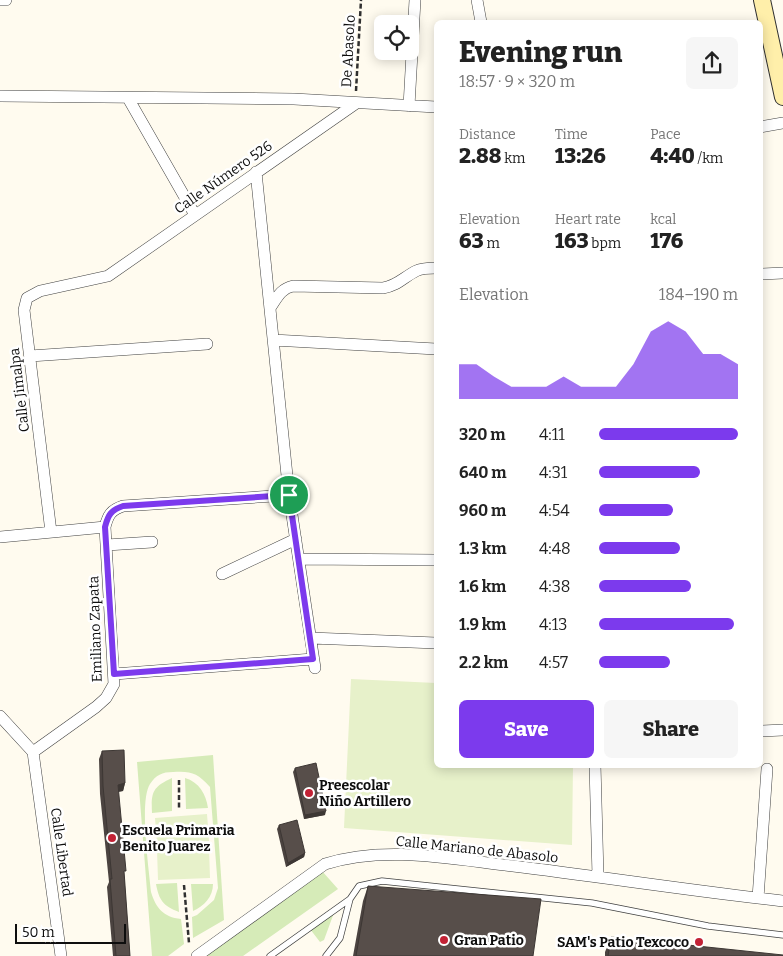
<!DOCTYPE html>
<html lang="en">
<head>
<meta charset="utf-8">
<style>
	body { margin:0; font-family:Bitter,serif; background:#f6f6f6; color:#222; height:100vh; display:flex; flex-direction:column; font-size:19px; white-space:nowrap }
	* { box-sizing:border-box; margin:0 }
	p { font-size:16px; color:#767676 }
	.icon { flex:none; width:28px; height:28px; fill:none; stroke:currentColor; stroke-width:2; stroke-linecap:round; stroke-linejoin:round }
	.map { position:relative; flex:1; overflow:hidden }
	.sheet { position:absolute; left:434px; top:20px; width:329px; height:748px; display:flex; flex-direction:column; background:#fff; border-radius:8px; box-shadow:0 2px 12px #0003 }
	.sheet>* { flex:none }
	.controls { position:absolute; left:374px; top:15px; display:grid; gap:10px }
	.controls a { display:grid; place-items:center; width:45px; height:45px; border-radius:8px; background:#fff; box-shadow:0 2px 12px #0003; font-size:25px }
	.scale { position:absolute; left:15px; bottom:12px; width:111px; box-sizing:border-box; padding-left:5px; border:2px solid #0e0e0e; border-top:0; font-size:14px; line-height:18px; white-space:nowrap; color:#0e0e0e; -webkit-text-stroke:4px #fff; paint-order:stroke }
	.pin { position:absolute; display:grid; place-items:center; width:42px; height:42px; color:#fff; margin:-21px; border:2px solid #fff; border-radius:50%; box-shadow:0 1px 5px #0007 }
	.round { display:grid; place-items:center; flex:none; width:52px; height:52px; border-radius:8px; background:#f6f6f6 }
	.summary { display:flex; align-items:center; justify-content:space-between; height:85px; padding:0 25px }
	h1 { font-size:28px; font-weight:800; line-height:38px }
	.metrics { display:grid; grid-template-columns:repeat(3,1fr); gap:8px; height:85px; padding:5px 25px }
	.metrics div { display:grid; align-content:center }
	.metrics b { font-size:21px; font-weight:800 }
	.metrics small { font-size:14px; font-weight:400 }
	.metrics p { font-size:14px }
	.chart { height:140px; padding:10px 25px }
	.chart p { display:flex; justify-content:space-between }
	.chart svg { width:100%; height:90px; margin-top:5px; fill:#7c3aed; opacity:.7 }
	.button { display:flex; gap:10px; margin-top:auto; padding:10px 25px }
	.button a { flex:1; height:58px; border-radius:8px; background:#7c3aed; color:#fff; font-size:20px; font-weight:800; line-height:58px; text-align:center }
	.button a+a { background:#f6f6f6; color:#222 }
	ul { padding:0 25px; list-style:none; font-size:16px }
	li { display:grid; grid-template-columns:80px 60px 1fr; align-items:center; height:38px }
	li i { height:12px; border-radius:6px; background:#7c3aed }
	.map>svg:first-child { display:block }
	.green { fill:#d6ebb8 }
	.pitch { fill:#e7f1ca }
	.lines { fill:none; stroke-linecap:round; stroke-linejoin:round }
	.service-casing { stroke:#414141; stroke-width:7 }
	.minor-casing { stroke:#414141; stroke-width:12 }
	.secondary-casing { stroke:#303030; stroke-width:18 }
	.path { stroke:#303030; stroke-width:2.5; stroke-dasharray:5 2.5; stroke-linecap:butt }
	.service { stroke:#fff; stroke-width:5.5 }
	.minor { stroke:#fff; stroke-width:11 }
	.secondary { stroke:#ffefaa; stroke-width:16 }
	.wall { fill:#4b4340 }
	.shaded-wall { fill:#3d3734 }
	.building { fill:#574e4a; stroke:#3d3734 }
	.route-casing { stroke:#fff; stroke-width:10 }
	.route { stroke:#7c3aed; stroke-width:6 }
	.poi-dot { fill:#c22235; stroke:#fff; stroke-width:2 }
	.labels { text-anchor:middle; stroke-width:5; stroke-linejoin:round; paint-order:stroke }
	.street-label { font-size:14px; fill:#0e0e0e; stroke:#fff }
	.poi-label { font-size:14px; font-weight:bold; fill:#0e0e0e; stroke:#fff; text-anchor:start }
</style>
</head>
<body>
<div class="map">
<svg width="783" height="956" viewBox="0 0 783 956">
	<rect width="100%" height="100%" fill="#fffbef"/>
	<path class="green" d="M 213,755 L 224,920 L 193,938 L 192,917 L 197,915 L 214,900 L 218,888 L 210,787 C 197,773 192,771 173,772 C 162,772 156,775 150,784 C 139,801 149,869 151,892 C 156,908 163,917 181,919 L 184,944 L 168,956 L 152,956 L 137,762 Z
		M 172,778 L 172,811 L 152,813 C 151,793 152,787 172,778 Z
		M 185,778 C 199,782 206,794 208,808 L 186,809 Z
		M 322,871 L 338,889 L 243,956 L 202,956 Z
		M 177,883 L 179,912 C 163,906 159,900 156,884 Z
		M 191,884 L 213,884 C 213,897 204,906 193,911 Z
		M 329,910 L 335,910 L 324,940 L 320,942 L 310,929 Z"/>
	<path class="pitch" d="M 351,679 L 436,683 L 436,765 L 573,765 L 572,845 L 344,828 Z
		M 207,814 L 209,841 L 157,845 L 155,818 Z
		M 209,848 L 210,878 L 158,880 L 157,850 Z"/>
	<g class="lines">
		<g class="service-casing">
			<path id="service" d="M 270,956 L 350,899
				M 326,956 L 340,938 L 350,899 L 359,886 L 382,881 L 592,903 L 708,926 L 783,935"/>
		</g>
		<g class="minor-casing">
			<path id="minor" d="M 0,0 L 6,0
				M 477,0 L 481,22
				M 0,96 L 294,99 L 436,107
				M 128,98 L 195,215
				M 409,106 L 415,0
				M 760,127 L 783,123
				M 256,172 L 289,495 L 315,668
				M 760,274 L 783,273
				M 270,308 C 277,298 280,289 293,286 L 383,288 C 397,286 404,277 416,271 C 422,268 429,268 436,268
				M 273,340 L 436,349
				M 30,356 L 207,344
				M 51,532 L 24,310 L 27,298 L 40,291 L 108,276 L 355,104
				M 0,537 L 105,527
				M 107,545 L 152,542
				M 299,559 L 436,560
				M 222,574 L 296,539
				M 311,638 L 436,643
				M 114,674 L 313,659
				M 0,716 L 33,752
				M 760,731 L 783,730
				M 33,752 L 96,707 L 106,698 L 114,684 L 105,527 C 108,515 111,510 123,506 L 289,495
				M 33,752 L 61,956
				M 595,765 L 598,876
				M 758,898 L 767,769
				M 197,956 L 325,864 C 385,845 451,859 513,866 C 603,877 693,891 783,901"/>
		</g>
		<g class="secondary-casing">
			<path id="secondary" d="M 762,0 L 783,97"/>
		</g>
		<path class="path" d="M 356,91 L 361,0
			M 179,780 L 179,810
			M 184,885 L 189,943"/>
		<use href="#service" class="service"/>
		<use href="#minor" class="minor"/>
		<use href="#secondary" class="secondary"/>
	</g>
	<path class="wall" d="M 102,751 L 125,783 L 123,791 L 118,792 L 130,956 L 113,956 L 107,887 L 109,882 L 100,794 L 99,759 Z
		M 295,768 L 325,815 L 304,819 L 293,772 Z
		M 279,825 L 305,853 L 304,857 L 286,867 L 277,829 Z
		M 368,886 L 533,956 L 353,956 L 363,901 Z
		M 611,937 L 783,956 L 605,956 L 605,952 Z"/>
	<path class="shaded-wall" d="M 125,783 L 123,791 L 115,792 L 118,785 Z
		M 326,811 L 325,815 L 304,819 L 305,815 Z
		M 305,853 L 304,857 L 286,867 L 288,863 Z"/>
	<path class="building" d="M 124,750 L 125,783 L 118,785 L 126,871 L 124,871 L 130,956 L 116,956 L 110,879 L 112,879 L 103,786 L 102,751 Z
		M 316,763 L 326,811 L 305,815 L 295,768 Z
		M 297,820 L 305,853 L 288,863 L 279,825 Z
		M 368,886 L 541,899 L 533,956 L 356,956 Z
		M 611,937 L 783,955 L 783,956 L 608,956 Z"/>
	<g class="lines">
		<g class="route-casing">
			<path id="route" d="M 289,495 L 313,659 L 114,674 L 105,527 C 108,515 111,510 123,506 Z"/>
		</g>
		<use href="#route" class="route"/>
	</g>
	<g class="poi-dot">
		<circle cx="309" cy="793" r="5"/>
		<circle cx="112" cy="838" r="5"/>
		<circle cx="444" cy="940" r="5"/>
		<circle cx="699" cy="942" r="5"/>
	</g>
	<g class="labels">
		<g class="street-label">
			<text transform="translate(348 51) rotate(-87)" y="5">De Abasolo</text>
			<text transform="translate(223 177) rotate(-35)" y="5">Calle Número 526</text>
			<text transform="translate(19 390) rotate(-97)" y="5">Calle Jimalpa</text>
			<text transform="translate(95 629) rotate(-92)" y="5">Emiliano Zapata</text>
			<text transform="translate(477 849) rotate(6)" y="5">Calle Mariano de Abasolo</text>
			<text transform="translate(62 852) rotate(82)" y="5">Calle Libertad</text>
		</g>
		<g class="poi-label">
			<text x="319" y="790">Preescolar<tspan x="319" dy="16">Niño Artillero</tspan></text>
			<text x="122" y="835">Escuela Primaria<tspan x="122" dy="16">Benito Juarez</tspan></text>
			<text x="454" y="945">Gran Patio</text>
			<text x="689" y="947" text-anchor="end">SAM's Patio Texcoco</text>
		</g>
	</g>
</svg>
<div class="controls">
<a><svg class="icon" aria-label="locate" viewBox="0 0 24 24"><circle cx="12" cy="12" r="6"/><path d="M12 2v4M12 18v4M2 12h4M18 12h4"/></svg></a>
</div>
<div class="scale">50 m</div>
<div class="pin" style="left:289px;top:495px;background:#1e9e55"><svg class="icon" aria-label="arrive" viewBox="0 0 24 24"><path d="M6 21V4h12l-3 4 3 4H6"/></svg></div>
<section class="sheet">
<div class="summary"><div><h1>Evening run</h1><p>18:57 · 9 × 320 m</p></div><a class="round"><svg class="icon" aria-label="share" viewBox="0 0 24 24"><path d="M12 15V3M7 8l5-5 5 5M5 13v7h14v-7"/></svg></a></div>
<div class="metrics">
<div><p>Distance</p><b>2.88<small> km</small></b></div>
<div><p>Time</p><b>13:26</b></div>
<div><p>Pace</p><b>4:40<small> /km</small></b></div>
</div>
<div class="metrics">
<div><p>Elevation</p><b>63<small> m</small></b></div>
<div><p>Heart rate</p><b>163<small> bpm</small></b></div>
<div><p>kcal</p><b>176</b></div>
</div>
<div class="chart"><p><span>Elevation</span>184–190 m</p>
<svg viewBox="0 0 160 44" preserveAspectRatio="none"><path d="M0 44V27L10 27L20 33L30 38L40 38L50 38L60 33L70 38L80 38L90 38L100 27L110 11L120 6L130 11L140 22L150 22L160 27V44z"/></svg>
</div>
<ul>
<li><b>320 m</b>4:11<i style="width:100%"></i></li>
<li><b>640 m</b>4:31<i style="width:73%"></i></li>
<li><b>960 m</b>4:54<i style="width:53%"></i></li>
<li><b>1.3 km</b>4:48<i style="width:58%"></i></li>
<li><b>1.6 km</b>4:38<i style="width:66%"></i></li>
<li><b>1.9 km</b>4:13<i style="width:97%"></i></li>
<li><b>2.2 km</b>4:57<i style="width:51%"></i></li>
</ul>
<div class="button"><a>Save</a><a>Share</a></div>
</section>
</div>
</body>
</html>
